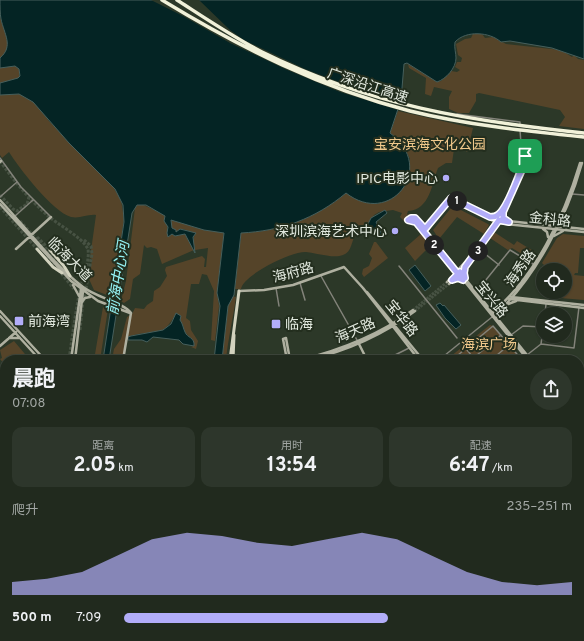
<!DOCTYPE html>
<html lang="zh">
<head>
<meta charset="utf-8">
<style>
	body { margin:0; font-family:Overpass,"Noto Sans SC",sans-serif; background:#2d362b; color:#f1f3f6; height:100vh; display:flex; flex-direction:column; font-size:15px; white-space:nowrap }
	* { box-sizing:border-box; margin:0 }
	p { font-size:13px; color:#a2a7a4 }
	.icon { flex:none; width:22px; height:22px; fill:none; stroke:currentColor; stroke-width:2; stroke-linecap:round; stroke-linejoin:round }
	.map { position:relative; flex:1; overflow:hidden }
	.details { position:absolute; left:0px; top:355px; width:584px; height:286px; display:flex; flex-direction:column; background:#212a1e; border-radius:16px 16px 0 0; box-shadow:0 1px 3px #0004,0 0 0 1px #3e463c }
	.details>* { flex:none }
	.controls { position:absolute; left:536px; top:263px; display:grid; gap:8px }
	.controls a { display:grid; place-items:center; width:36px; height:36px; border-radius:50%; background:#212a1e; box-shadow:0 1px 3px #0004,0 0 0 1px #3e463c; font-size:20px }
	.pin { position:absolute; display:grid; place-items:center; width:34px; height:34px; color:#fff; margin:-17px; border-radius:8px; box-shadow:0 2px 6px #0006 }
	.km { position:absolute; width:20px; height:20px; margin:-10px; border-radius:50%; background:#222; color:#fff; font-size:11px; line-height:20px; text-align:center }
	.round { display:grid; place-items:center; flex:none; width:42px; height:42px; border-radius:21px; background:#2d362b }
	.overview { display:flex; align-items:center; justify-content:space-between; height:68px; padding:0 12px }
	h1 { font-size:22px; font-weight:700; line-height:30px }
	.stats { display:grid; grid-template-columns:repeat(3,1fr); gap:6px; height:68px; padding:4px 12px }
	.stats div { display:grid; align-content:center; border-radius:10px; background:#2d362b; text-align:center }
	.stats b { font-size:20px; font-weight:700 }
	.stats small { font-size:11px; font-weight:400 }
	.stats p { font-size:11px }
	.chart { height:112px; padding:8px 12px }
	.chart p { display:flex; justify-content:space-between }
	.chart svg { width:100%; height:72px; margin-top:4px; fill:#b2adf9; opacity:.7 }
	ul { padding:0 12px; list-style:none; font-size:13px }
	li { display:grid; grid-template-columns:64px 48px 1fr; align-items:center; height:30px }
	li i { height:10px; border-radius:5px; background:#b2adf9 }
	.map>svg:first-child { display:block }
	.green { fill:#554429 }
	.water { fill:#042424; stroke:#465f5c }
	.pier { fill:#2c3828 }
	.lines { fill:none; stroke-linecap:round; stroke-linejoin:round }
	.stream { stroke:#465f5c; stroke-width:1 }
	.secondary-tunnel { stroke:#475243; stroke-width:2.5; stroke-dasharray:2.5 1; stroke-linecap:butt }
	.primary-tunnel { stroke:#475243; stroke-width:3; stroke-dasharray:3 1.5; stroke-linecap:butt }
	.street { stroke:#83837a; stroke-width:1.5 }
	.secondary { stroke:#afb0a0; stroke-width:2.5 }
	.primary { stroke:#d2d2be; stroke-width:3 }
	.highway { stroke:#f1f1d9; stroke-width:3.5 }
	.route-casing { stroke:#fff; stroke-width:8 }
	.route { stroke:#b2adf9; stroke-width:5 }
	.poi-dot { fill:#b2adf9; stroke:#232e1e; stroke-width:1.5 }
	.labels { text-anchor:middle; stroke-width:4; stroke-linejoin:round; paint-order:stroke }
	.street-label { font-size:14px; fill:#e1e8de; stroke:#232e1e }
	.park-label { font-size:14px; fill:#f0c88b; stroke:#232e1e }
	.poi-label { font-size:14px; fill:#e1e8de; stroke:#232e1e; text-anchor:end }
	.water-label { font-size:15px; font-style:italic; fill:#95f3f5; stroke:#232e1e }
</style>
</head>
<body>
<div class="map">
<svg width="584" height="641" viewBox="0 0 584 641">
	<rect width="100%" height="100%" fill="#2c3828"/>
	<path class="green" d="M 0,18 L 19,70 L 19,75 L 48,120 L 113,187 L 121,200 L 124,219 L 112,297 L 94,290 L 89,279 L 92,259 L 90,258 L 96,215 C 87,214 80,219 71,217 C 53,212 19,168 9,152 L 2,158 L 0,155 Z
		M 473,34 L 482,34 L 485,38 L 493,37 L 506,44 L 561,50 L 572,57 L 574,55 L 578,59 L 584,60 L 584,129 L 559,126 L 565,117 L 560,110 L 479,93 L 476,94 L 476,101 L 469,113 L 458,113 L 449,109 L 449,97 L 452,91 L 434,87 L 431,96 L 425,94 L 426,78 L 409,68 L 408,64 L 437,82 L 441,81 L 451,71 L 457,72 L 460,70 L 455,67 L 457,62 L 461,62 L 462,58 L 458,55 L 456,44 L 465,39 L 471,38 Z
		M 398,111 L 473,128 L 467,152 L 463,148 L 454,149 L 452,163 L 446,163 L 438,168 C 432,183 430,210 408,211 L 407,214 L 417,215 L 418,218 L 410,217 L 407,214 L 408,219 L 404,221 L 400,217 L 402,213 L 393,210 L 379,212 L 374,215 L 365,230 L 356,234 C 351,241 352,252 343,255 C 334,259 317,253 306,252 C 292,251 243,275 241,289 L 235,289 L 241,233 C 281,231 315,219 346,193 L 372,204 L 377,204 L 391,199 L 405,186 L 410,159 L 402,142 L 390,133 Z
		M 141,204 L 193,227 L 224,232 L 217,293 L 219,306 L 215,341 L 211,340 L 214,291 L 207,275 L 202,274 L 199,284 L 191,284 L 186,318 L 190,321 L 191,330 L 198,341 L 196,349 L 191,347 L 194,346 L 194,342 L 185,332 L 183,325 L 180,320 L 180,316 L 177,315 C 171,319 169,327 162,330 C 153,333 135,333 128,337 L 122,360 L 112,360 L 114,349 L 121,339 L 127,317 L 132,314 L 135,308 L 144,309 L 147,305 L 153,301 L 154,291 L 160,287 L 167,276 L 165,270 L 166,267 L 202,256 L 205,259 L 204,267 L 206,267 L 208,248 L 195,250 L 193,241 L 195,233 L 183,229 L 176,232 L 176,230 L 167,226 L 168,237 L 172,234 L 175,236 L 185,234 L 194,250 L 162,264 L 157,249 L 151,247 L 147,248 L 144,245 L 140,274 L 133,279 L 130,299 L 124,303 L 121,301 L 126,281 L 135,208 L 137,205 Z
		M 455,207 L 488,224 L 489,225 L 484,234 L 457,217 L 439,239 L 433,230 L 451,208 L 454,210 Z
		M 494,232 L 514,245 L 517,241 L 535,252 L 530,259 L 512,248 L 508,250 L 490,238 Z
		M 421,234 L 430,246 L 415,261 L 405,248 Z
		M 563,234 L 584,236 L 584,248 L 580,248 L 578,273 L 575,273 L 574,275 L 584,276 L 584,300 L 548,297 L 547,292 L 565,292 L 565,270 L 549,270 L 542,263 L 557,238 Z
		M 374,242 L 376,242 L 388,258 L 364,277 L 362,274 L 363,269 L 369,266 L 372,258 L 369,254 Z
		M 232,296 L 236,297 C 233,319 228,339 226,360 L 222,360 L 228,306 Z
		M 103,307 L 108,309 L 100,360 L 94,360 Z
		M 490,325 L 493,326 L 522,360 L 446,360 Z
		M 14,341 L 30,360 L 5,360 L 5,365 L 0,359 L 2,358 L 0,350 Z
		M 579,392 L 584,394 L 579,467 Z
		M 584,558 L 584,623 L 579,621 Z"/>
	<path class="water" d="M 0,0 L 584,0 L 584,59 L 552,48 L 510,41 L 501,42 C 490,32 466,30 455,42 C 454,48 456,53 456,58 C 456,68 446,79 437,82 L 407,63 L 404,64 L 401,100 L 390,133 C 437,167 391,228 346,193 C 315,219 281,231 241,233 L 234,295 L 228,306 L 222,360 L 214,360 L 220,306 L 217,293 L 224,233 L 204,230 L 171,220 L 172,228 L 176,230 L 176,232 L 180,229 L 196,233 L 193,237 L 195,253 L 185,234 L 175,236 L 172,234 L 168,237 L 167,233 L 168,227 L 164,221 L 165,216 L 146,205 L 137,205 L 132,213 L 109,360 L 103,360 L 124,222 L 123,205 L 115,189 L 69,143 L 33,102 L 19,94 L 0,95 L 0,83 L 18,78 L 20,76 L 19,69 L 15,66 L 0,68 L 0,58 C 14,46 4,34 1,19 C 0,14 0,6 0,0 Z
		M 385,210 L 387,213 L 376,222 L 383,237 L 380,238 L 377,233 L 374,235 L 365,230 L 371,218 Z
		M 415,265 L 431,286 L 425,291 L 409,270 Z
		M 440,303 L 443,306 L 444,305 L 461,325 L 456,329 L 445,318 L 436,305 Z
		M 176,313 L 181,316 L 180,320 C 183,324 183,328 185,332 C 187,338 195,337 194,346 L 183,344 L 179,340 L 153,337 L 147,342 L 142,340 L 128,340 L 128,337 L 131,336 L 163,330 L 171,324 Z"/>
	<path class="pier" d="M 151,0 L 199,0 L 230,30 L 244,40 L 305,69 L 352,87 L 402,102 L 401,111 L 340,92 L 285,69 L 230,43 L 183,16 Z"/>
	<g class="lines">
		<path class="stream" d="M 458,360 L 461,357 L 469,358"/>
		<path class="secondary-tunnel" d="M 413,310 L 447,282
			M 415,311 L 449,284"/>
		<path class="primary-tunnel" d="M 0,161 C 13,180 29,199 47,215 C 58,225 81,236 88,249 C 90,264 81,280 79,295 C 75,316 72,338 69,360
			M 0,195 L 13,209 L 17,211 L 27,204 L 29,197
			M 0,207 L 37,249
			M 20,221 L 60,265
			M 37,237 L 50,250
			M 84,240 L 91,246 L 92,254 L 84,300
			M 47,256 L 74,289
			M 80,330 L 83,300"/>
		<path class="street" d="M 457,114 L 520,122 L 520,125
			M 520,130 L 521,144 L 525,156
			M 0,158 L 21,187 L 51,217
			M 572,194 L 584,195
			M 0,197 L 17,182
			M 15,216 L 33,200
			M 408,222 L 410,218 L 415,218 L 425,229
			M 408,222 L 415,220 L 424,231
			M 479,249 L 499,265
			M 399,266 L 457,338
			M 321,276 L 357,340
			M 300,283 L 305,300
			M 276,288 L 279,306
			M 477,291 L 510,250 L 533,264
			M 545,314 L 546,304
			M 511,335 L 523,326 L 543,327
			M 541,344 L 574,348 L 579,307
			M 541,344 L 543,330
			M 464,346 L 475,360
			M 527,355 L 541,344
			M 180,360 L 181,359
			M 385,360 L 409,348
			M 439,360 L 492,317
			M 452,360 L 493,326 L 522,360
			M 471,360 L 501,335
			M 491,360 L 509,345
			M 514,360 L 518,356
			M 0,503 L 5,509
			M 0,556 L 5,552
			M 128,636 L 147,639 L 146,641
			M 388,636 L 388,641
			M 267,639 L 271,641
			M 304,641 L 305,636
			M 422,641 L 422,636
			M 510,641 L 511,636"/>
		<path class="secondary" d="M 0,162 L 1,161
			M 451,198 L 424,231 L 528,360
			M 451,198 L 499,220 L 584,229
			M 449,199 L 497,223 L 584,232
			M 0,200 C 27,229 52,263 83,287 C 95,297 125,303 131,313
			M 0,204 L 71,281 L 98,301 L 130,313
			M 562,218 L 563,223 L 567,227
			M 548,225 L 557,219
			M 425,229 L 531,360
			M 543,229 L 547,232 L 548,237
			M 427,231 L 450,200
			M 554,236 L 563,231
			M 16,249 L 51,217
			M 447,282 L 475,251 L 499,215
			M 449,284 C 480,255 502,218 518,180 C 521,173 527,164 525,156
			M 73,285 L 79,296
			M 239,291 L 264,290 L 293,285 L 344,267 L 363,288 L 419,360
			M 367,292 L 423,360
			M 511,297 L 584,305
			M 509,299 L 584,308
			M 82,302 L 85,298 L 90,297
			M 506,305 L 516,301
			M 0,311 L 45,360
			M 491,314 C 535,277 564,217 580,163
			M 0,316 L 40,360
			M 493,317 C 535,279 567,217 582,163
			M 9,338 L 20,338
			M 358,342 L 367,360
			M 0,346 L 16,332
			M 71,360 L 81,289
			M 75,360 L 83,291
			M 123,360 L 131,313
			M 287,360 L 283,339 L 286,338 L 290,360
			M 300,360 C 341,350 379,335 413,310
			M 308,360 C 346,351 383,335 415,311
			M 0,453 L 5,448
			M 579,521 L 584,473
			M 0,548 L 4,552
			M 579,556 L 584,508
			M 579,625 L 584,627
			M 86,641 L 87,636
			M 181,641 L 181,636
			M 274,641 L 275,636
			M 356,641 L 357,636
			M 358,641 L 359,636
			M 570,641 L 570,636"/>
		<path class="primary" d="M 37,249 L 53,267 L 62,273
			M 50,250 L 64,266 L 70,276
			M 230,360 L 239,291
			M 233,360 L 234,335
			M 579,382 L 584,383
			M 579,386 L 584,387
			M 0,424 L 5,428
			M 0,428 L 5,432
			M 0,580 L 5,580
			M 579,628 L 584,629
			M 579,632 L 584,634
			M 455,636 L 456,641
			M 200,641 L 200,636
			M 204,641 L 204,636
			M 462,641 L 462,636
			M 572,641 L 577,636"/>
		<path class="highway" d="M 162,0 C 241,48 321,88 410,111 C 467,125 526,131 584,137
			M 177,0 C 205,18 233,37 262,52 C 369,105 468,121 584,133
			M 0,576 L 5,575
			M 0,596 L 5,584
			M 5,597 L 3,610 L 5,625
			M 0,618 L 4,641
			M 15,641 L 16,636
			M 19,641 L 21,636
			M 24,641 L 25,636
			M 26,641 L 28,636"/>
	</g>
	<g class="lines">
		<g class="route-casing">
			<path id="route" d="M 525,156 C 522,169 508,206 499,214 C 496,217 494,217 490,217 L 451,198 L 425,229 L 415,218 L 411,218 L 408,220 L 416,222 L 458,274 L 452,280 L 458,278 L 463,280 L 458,274 L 460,272 L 465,278 L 464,273 L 465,267 L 499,220 L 509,222 L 503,218 L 503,212 L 525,163 L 525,156"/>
		</g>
		<use href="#route" class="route"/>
	</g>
	<g class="poi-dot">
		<circle cx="446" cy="178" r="4"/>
		<circle cx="395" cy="231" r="4"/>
		<rect x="14" y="316" width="10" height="10" rx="2"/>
		<rect x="271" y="319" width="10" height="10" rx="2"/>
	</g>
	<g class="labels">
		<g class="street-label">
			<text transform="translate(368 85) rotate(18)" y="5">广深沿江高速</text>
			<text transform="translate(550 219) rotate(6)" y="5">金科路</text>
			<text transform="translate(70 259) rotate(45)" y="5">临海大道</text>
			<text transform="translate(520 268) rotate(-55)" y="5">海秀路</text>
			<text transform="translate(293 272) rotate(-15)" y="5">海府路</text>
			<text transform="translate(492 299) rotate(51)" y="5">宝兴路</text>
			<text transform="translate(402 318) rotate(51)" y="5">宝华路</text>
			<text transform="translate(355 330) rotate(-24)" y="5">海天路</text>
		</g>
		<g class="park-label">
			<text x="430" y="149">宝安滨海文化公园</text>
			<text x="489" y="349">海滨广场</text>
		</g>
		<g class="poi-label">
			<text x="438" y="183">IPIC电影中心</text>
			<text x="387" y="236">深圳滨海艺术中心</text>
			<text x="28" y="326" text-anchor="start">前海湾</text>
			<text x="285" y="329" text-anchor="start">临海</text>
		</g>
		<g class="water-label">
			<text transform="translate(118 278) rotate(-81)" y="5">前海中心河</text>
		</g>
	</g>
</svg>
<div class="controls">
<a><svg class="icon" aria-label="locate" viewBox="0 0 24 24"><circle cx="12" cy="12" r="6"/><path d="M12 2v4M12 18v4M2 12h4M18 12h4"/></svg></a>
<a><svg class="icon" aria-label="layers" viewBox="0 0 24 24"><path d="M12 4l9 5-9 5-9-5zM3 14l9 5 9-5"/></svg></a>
</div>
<div class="pin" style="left:525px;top:156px;background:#1e9e55"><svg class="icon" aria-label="arrive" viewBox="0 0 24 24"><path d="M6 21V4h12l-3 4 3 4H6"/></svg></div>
<b class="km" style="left:457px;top:201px">1</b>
<b class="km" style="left:434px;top:245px">2</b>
<b class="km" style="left:478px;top:251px">3</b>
<section class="details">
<div class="overview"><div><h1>晨跑</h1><p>07:08</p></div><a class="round"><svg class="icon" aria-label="share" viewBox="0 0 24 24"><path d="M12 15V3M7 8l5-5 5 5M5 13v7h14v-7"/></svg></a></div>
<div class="stats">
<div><p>距离</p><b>2.05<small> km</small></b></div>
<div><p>用时</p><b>13:54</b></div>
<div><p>配速</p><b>6:47<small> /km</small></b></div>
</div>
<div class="chart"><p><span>爬升</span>235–251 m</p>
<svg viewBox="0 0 160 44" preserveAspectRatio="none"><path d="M0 44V36L10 34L20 30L30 20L40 10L50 6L60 8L70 12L80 14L90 10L100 6L110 10L120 20L130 30L140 36L150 38L160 36V44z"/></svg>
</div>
<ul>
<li><b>500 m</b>7:09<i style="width:59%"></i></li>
</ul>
</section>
</div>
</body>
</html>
